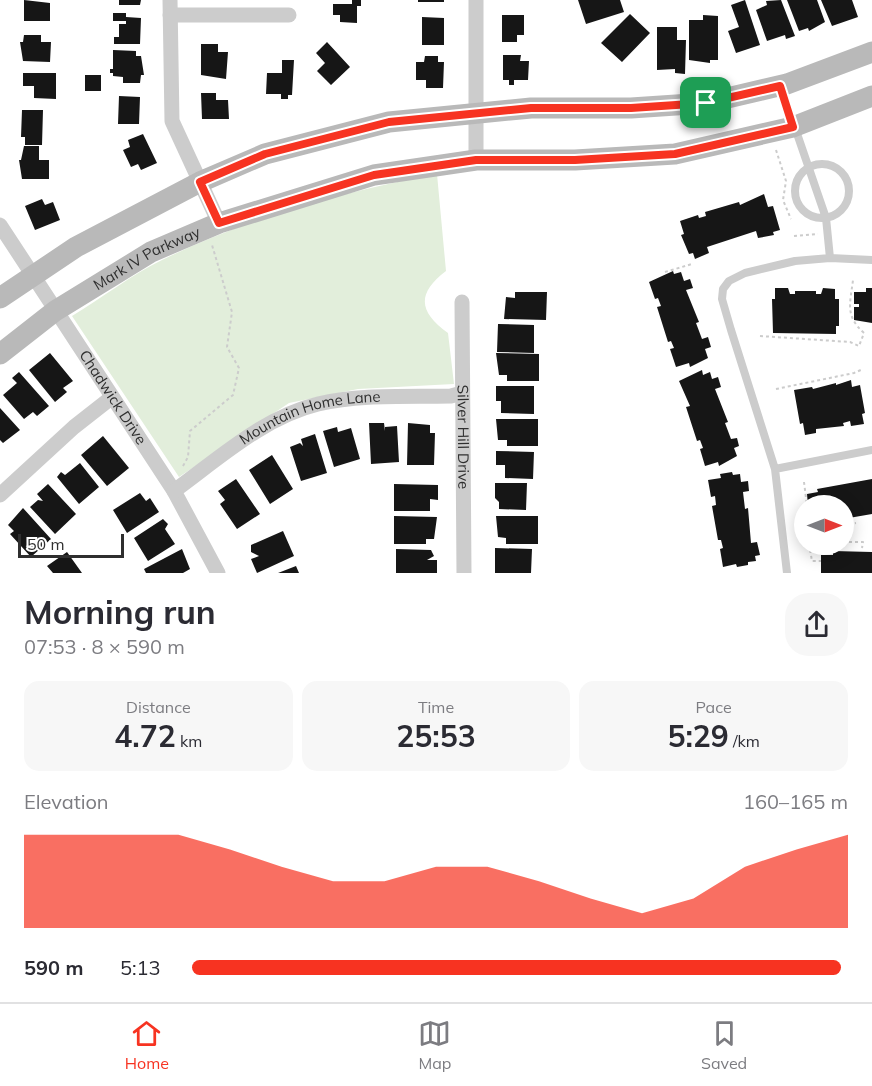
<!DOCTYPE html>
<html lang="en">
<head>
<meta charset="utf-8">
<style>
	body { margin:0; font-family:Mulish,sans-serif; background:#f7f7f7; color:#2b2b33; height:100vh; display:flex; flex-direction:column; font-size:22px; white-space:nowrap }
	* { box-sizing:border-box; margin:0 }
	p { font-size:20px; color:#7c7c81 }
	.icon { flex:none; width:33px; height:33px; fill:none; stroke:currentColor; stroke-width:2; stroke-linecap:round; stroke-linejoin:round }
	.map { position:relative; height:573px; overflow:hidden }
	.side { display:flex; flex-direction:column; background:#fff; flex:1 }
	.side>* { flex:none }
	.needle { width:39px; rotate:90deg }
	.buttons { position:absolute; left:794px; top:495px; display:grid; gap:12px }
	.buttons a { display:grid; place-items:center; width:60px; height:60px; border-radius:50%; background:#fff; box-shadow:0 3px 15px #0003; font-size:30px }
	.scale { position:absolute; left:18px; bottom:15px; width:106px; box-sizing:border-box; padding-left:6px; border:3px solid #2f2f2f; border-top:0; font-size:16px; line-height:21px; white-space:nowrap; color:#2f2f2f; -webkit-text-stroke:4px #fff; paint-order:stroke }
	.pin { position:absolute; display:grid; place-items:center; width:51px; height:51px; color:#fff; margin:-26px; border-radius:12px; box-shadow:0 3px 9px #0006 }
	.round { display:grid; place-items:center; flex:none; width:63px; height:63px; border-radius:24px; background:#f7f7f7 }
	.headline { display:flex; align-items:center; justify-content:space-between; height:102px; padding:0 24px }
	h1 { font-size:33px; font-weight:700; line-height:45px }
	.figures { display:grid; grid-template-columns:repeat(3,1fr); gap:9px; height:102px; padding:6px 24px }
	.figures div { display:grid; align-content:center; border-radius:15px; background:#f7f7f7; text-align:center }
	.figures b { font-size:30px; font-weight:700 }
	.figures small { font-size:16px; font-weight:400 }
	.figures p { font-size:16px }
	.chart { height:168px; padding:12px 24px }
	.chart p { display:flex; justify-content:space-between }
	.chart svg { width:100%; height:108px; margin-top:6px; fill:#f73321; opacity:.7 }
	ul { padding:0 24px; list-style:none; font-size:20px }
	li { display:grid; grid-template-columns:96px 72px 1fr; align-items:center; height:45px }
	li i { height:15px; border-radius:8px; background:#f73321 }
	.dock { display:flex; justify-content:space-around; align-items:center; height:84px; border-top:2px solid #e1e1e2; background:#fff; font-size:16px; color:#7c7c81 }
	.dock a { display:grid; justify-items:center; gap:3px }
	.dock .selected { color:#f73321 }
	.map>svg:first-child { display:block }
	.green { fill:#e2eedb }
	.building { fill:#161616 }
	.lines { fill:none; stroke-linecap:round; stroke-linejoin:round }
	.path { stroke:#ccc; stroke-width:2; stroke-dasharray:3 3; stroke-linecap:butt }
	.lane { stroke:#ccc; stroke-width:8 }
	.street { stroke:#ccc; stroke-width:15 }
	.secondary { stroke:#b9b9b9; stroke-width:21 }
	.route-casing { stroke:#fff; stroke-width:12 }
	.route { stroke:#f73321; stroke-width:8 }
	.labels { text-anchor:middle; stroke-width:6; stroke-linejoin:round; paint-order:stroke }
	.street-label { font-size:15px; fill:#2f2f2f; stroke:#fff }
</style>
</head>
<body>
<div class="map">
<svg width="872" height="573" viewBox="0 0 872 573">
	<rect width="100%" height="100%" fill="#fff"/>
	<path class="green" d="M 437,174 L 446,271 C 416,294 419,312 448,333 L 454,384 L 358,389 L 289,403 L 179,477 L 72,316 C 102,298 131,275 162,260 C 250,217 342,192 437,174 Z"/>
	<path class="building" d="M 24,0 L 50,3 L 50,21 L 24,21 Z
		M 119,0 L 141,0 L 140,5 L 119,5 Z
		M 352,0 L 361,0 L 361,6 L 357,6 L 357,23 L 340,22 L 340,15 L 333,15 L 333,4 L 352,4 Z
		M 418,0 L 444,0 L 444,2 L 418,2 Z
		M 578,0 L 620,0 L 624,12 L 586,24 Z
		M 745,0 L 760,45 L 736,53 L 728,31 L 739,27 L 731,5 Z
		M 781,0 L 795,36 L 786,39 L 785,35 L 767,41 L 756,10 L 767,5 L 766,1 Z
		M 787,0 L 817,0 L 825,22 L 809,31 L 808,28 L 799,31 Z
		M 821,0 L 852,0 L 858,17 L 832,26 Z
		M 113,13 L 126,13 L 126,17 L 141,18 L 140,44 L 114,44 L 114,37 L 119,37 L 119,24 L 126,24 L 126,21 L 113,21 Z
		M 630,14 L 650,33 L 622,62 L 601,43 Z
		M 502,15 L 524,15 L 524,35 L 517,35 L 517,42 L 502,42 Z
		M 703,15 L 718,16 L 718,60 L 710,60 L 710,63 L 689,60 L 689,20 L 703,20 Z
		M 422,17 L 444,18 L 444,45 L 422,45 Z
		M 657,27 L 677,27 L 677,40 L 686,40 L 685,74 L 675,73 L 675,69 L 657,70 Z
		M 24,35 L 41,35 L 41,42 L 51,42 L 50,62 L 23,61 L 20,42 L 23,42 Z
		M 327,42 L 350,67 L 331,85 L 317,71 L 325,63 L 316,53 Z
		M 201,44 L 218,44 L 218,52 L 228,52 L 226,79 L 201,75 Z
		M 113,50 L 136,51 L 136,56 L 141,56 L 144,75 L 141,75 L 140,83 L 123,83 L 123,77 L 113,76 L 113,73 L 110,73 L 110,69 L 113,69 Z
		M 503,55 L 521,55 L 520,61 L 529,61 L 528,80 L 514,80 L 514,85 L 509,85 L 509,80 L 503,80 Z
		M 425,56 L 438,56 L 438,62 L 444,62 L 443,88 L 426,88 L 426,80 L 416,80 L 416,62 L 424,62 Z
		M 282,60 L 294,60 L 292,95 L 288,95 L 288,99 L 281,99 L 281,94 L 266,94 L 267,73 L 282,73 Z
		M 23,73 L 56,73 L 56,99 L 34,98 L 34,86 L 23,86 Z
		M 85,75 L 101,75 L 101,91 L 85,91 Z
		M 201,93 L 216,93 L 216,100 L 228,100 L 229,119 L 202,119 Z
		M 119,96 L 140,97 L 139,124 L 118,124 Z
		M 22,110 L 43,110 L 42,145 L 25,145 L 25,137 L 21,137 Z
		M 143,134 L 157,163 L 141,170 L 138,164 L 131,167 L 123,150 L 130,147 L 128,140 Z
		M 24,146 L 39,146 L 39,160 L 49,160 L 49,179 L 22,179 L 19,160 L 21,160 Z
		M 764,194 L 768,207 L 773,206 L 780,230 L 773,232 L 774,235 L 758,238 L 756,231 L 707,247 L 709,253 L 695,259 L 693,253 L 689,254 L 681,235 L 684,234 L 680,221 L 698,215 L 699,218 L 706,216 L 705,212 L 739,202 L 740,205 Z
		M 42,199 L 45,205 L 53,202 L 60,220 L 35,230 L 25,206 Z
		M 673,271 L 674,274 L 681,272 L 684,281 L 690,279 L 693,288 L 686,290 L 699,322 L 696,323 L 702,339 L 708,337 L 711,347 L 705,349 L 708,358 L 690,367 L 689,363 L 676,367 L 670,349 L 674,348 L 671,341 L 668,342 L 657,307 L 661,306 L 658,298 L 655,299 L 649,282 Z
		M 775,288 L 788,288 L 790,294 L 795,294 L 795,291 L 816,291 L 816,294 L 821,294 L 823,288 L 835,289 L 835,299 L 839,299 L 839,326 L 836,326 L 836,334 L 773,333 L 772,299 L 775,299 Z
		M 866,288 L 872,288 L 872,323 L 854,320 L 854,307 L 859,307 L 859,304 L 854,304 L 854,292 L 866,292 Z
		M 515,292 L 547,292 L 546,320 L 504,319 L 506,297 L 515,298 Z
		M 498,324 L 534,325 L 534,353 L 497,352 Z
		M 50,353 L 73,381 L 63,388 L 67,392 L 55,402 L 29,370 Z
		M 496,353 L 539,354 L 539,381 L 507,381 L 507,375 L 499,375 Z
		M 702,370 L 703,375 L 710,372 L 712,379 L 718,377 L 721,387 L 715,389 L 728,422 L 725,423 L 731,439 L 737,438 L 739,446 L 734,448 L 737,456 L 719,466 L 718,462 L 705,466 L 700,449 L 703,448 L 700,440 L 697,441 L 686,407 L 690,406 L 679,381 Z
		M 19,372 L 49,406 L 37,416 L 33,412 L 24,419 L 3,395 L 17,383 L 12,378 Z
		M 851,380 L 852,387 L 860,385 L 865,413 L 862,414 L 864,424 L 851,426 L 850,421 L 843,423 L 844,426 L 816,429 L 816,433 L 805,435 L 803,423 L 800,424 L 794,390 L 812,387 L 813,389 L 836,383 L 836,385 Z
		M 496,386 L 534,386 L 534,414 L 501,413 L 501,401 L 496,401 Z
		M 0,408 L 20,430 L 3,443 L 0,440 Z
		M 496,419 L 538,419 L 538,446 L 507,446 L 507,440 L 498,440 Z
		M 369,423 L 384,423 L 385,431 L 385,427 L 397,426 L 399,462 L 371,464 Z
		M 408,423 L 430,425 L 430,433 L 435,433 L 434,465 L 407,465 Z
		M 337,427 L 338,432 L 351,428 L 360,459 L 334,467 L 323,431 Z
		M 315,434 L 327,473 L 301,481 L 290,447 L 300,443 L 303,446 L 301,439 Z
		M 103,436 L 129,468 L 107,486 L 81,455 Z
		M 496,451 L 534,452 L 533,479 L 505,478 L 505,465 L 496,465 Z
		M 272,455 L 293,489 L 270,504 L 249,470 Z
		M 80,463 L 99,487 L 79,504 L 57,477 L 61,472 L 65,475 Z
		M 732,472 L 733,475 L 740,474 L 741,482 L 748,481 L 749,491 L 743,492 L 745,509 L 748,508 L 751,543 L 757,542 L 760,555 L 755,556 L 756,561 L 748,562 L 748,565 L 737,567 L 736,564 L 723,567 L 720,549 L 723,548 L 721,540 L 718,540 L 712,506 L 716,505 L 715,496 L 711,497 L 708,480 L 721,478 L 720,474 Z
		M 236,479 L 260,514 L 237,529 L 220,504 L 225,500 L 218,491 Z
		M 872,479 L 872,514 L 843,519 L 843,506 L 808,506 L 807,494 L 818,492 L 817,489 Z
		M 495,483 L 527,483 L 526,510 L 499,509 L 499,502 L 495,498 Z
		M 48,484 L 76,514 L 55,534 L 30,507 L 38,500 L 43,501 L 37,494 Z
		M 394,484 L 438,485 L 438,500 L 430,499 L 430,511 L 394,511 Z
		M 140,493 L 146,501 L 150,498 L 159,512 L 127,533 L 113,510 Z
		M 23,508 L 51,539 L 31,557 L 10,534 L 14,531 L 8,525 Z
		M 394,516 L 437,517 L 434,539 L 426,539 L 426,544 L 394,544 Z
		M 496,516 L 538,516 L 538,544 L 506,544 L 506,538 L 498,537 Z
		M 163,519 L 168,524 L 165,529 L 175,544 L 148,561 L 134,538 Z
		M 283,531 L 294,556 L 257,573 L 251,559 L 259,556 L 251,552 L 251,545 Z
		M 495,548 L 532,549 L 531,573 L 495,573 Z
		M 182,549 L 190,569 L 183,573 L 146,573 L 144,569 Z
		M 396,549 L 431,550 L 434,556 L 427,560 L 437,560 L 437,573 L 396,573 Z
		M 833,551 L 872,552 L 872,573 L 821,573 L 821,555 L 833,555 Z
		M 67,552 L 82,573 L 53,573 L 47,566 Z
		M 296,566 L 299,573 L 278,573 Z"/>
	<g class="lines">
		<path class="path" d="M 776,150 L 786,181 L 783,200 L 791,219
			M 794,236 L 818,234
			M 665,272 L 692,264
			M 760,336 L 850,342 L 859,346 L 864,333 C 845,316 850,304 853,280
			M 776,389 L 854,373 L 863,369
			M 183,466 L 188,457 L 190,431 L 233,395 L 239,368 L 227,347 L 232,312 L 212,245
			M 804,482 L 807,506
			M 843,525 L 856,523
			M 843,542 L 863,542 L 862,548
			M 809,544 L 812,561 L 821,561"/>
		<path class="lane" d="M 781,87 L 826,218 L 830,258
			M795 191a27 27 0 1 1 54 0a27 27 0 1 1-54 0Z
			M 775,469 L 872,450
			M 787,573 L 775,469 L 731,330 L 722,299 L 723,289 L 729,281 L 745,273 L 795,261 L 830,258 L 872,260"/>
		<g class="street">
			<path d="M 170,0 L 172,121 L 219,223"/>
			<path d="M 170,15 L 289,15"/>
			<path d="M 476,160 L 476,0"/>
			<path id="s1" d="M 0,225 L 174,491 L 218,573"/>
			<path id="s2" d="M 462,302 L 464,573"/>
			<path id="s3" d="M 174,491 C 218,459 264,417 318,404 C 361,394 407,397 451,396 L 462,393"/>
			<path d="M 0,495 L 74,427 L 111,398"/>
		</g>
		<g class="secondary">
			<path d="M 0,298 L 76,247 L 200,182 L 265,154 L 389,122 L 531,108 L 631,108 L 706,103 L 787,84 L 872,52"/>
			<path id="s4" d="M 0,354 L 55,311 L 151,252 L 219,223 L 374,175 L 476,160 L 575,160 L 675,154 L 793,127 L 872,96"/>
		</g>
	</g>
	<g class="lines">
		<g class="route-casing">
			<path id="route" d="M 780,86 L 793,127 L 675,154 L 575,160 L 476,160 L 374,175 L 219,223 L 200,182 L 265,154 L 389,122 L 531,108 L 631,108 L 706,103 Z"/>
		</g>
		<use href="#route" class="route"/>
	</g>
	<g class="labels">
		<g class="street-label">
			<text dy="5" stroke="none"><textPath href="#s4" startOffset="176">Mark IV Parkway</textPath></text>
			<text dy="5" stroke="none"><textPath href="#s1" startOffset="206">Chadwick Drive</textPath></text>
			<text dy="5" stroke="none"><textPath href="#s3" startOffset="158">Mountain Home Lane</textPath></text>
			<text dy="5" stroke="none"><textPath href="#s2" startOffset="135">Silver Hill Drive</textPath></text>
		</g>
	</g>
</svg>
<div class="buttons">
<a><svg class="needle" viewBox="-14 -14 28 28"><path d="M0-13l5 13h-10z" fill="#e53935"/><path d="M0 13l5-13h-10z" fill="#7c7c81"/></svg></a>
</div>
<div class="scale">50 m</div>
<div class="pin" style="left:706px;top:103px;background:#1e9e55"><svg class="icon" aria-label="arrive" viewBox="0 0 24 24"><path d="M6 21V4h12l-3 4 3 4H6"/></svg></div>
</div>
<section class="side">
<div class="headline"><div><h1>Morning run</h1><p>07:53 · 8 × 590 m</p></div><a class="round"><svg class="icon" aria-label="share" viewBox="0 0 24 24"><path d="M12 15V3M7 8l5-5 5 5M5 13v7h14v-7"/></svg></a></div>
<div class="figures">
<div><p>Distance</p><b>4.72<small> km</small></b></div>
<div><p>Time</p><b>25:53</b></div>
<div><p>Pace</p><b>5:29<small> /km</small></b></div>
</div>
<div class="chart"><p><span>Elevation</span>160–165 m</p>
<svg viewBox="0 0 160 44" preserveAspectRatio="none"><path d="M0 44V6L10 6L20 6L30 6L40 12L50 19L60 25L70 25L80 19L90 19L100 25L110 32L120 38L130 32L140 19L150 12L160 6V44z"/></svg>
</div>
<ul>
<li><b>590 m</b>5:13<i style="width:99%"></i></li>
</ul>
</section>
<nav class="dock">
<a class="selected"><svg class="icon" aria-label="home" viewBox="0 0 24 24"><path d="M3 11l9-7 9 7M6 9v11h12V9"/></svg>Home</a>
<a><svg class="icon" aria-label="map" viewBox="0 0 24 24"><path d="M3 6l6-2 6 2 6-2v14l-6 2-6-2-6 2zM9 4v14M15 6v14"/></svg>Map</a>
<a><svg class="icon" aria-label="saved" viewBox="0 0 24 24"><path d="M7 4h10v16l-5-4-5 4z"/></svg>Saved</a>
</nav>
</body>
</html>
